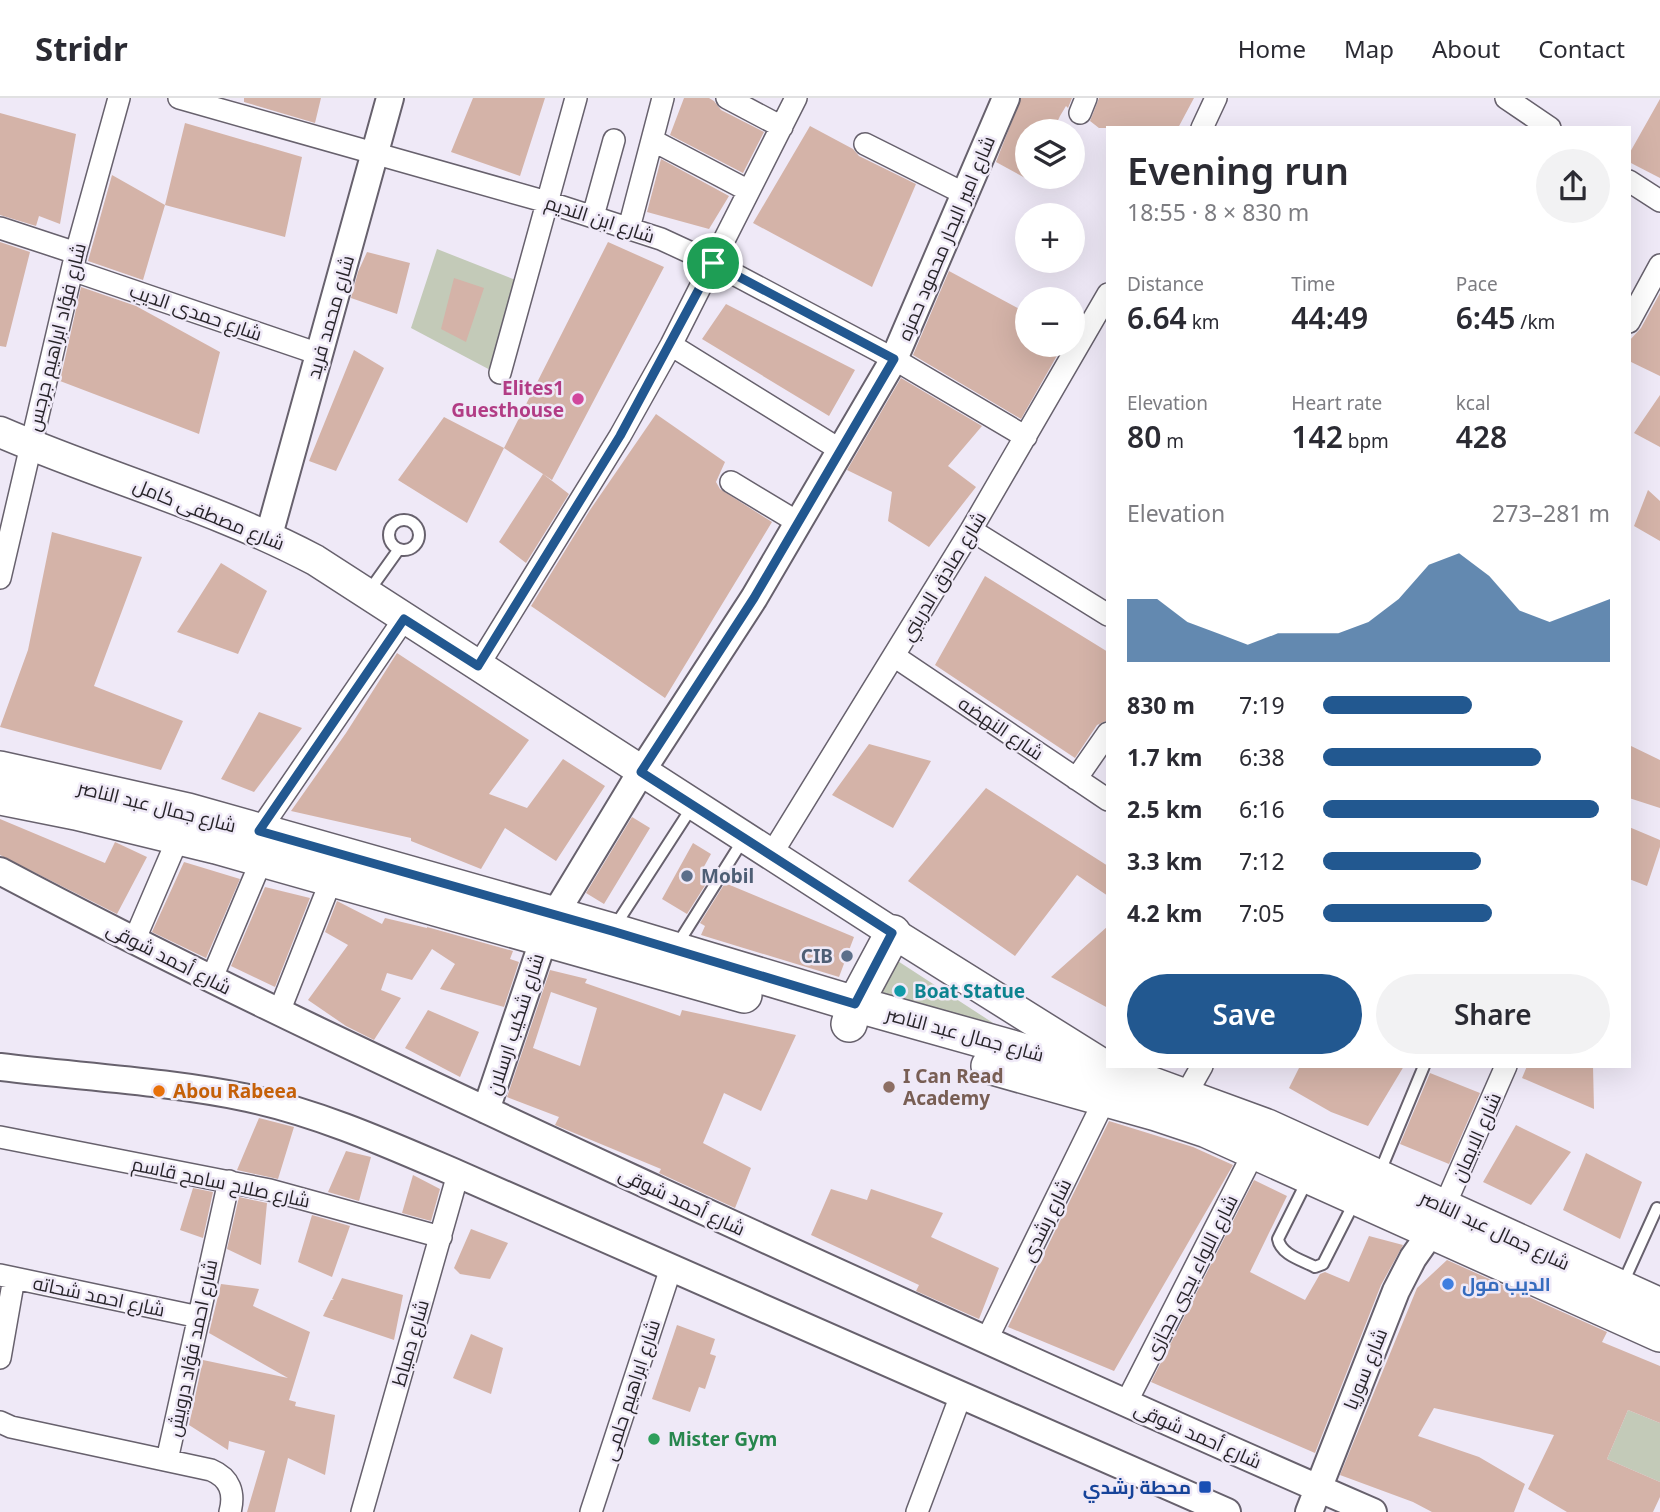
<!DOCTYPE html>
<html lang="en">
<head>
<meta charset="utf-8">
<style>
	body { margin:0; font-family:"Noto Sans",Cairo,sans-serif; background:#f2f2f3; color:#2b2b33; height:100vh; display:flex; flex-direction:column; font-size:26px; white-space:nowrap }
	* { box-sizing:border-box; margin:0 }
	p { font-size:23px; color:#7c7c81 }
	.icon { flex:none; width:38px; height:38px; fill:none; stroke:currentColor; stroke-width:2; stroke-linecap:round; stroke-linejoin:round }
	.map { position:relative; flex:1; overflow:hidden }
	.sheet { position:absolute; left:1106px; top:28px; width:525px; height:942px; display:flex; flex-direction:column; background:#fff; border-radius:0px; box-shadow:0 7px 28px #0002 }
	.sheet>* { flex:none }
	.controls { position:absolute; left:1015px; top:21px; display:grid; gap:14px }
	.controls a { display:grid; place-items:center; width:70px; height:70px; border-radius:50%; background:#fff; box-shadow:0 7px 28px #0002; font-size:35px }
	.pin { position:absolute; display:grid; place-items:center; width:60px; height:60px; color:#fff; margin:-30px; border:4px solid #fff; border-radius:50%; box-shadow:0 2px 7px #0007 }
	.round { display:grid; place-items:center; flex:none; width:74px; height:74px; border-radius:37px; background:#f2f2f3 }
	.headline { display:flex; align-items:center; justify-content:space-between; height:119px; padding:0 21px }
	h1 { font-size:38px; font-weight:600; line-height:52px }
	.stats { display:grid; grid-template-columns:repeat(3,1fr); gap:10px; height:119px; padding:7px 21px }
	.stats div { display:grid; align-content:center }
	.stats b { font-size:30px; font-weight:600 }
	.stats small { font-size:19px; font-weight:400 }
	.stats p { font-size:19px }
	.chart { height:196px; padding:14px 21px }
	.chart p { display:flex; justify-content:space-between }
	.chart svg { width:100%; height:126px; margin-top:7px; fill:#225890; opacity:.7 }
	.primary-button { display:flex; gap:14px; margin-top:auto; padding:14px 21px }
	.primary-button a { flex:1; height:80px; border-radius:42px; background:#225890; color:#fff; font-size:28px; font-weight:600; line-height:80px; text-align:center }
	.primary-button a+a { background:#f2f2f3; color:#2b2b33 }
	ul { padding:0 21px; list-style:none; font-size:23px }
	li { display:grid; grid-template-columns:112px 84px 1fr; align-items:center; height:52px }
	li i { height:18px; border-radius:9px; background:#225890 }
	header { display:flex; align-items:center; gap:42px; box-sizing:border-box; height:98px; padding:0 35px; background:#fff; border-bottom:2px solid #e1e1e2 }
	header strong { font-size:33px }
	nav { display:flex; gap:38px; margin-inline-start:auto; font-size:24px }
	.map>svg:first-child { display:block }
	.green { fill:#c3cab8 }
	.building { fill:#d4b3a8; fill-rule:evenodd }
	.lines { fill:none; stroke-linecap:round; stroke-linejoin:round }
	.service-casing { stroke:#67616d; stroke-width:14 }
	.minor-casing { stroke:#67616d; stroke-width:24 }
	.tertiary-casing { stroke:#67616d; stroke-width:30 }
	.secondary-casing { stroke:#67616d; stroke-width:33 }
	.primary-casing { stroke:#67616d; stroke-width:38 }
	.service { stroke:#fff; stroke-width:10 }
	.minor { stroke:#fff; stroke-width:21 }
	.tertiary { stroke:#fff; stroke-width:26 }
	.secondary { stroke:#fff; stroke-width:30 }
	.primary { stroke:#fff; stroke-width:35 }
	.route-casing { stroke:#fff; stroke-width:14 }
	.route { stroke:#225890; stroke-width:9 }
	.hotel-dot { fill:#d1479c; stroke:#efe9f7; stroke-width:2.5 }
	.service-dot { fill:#5c6f8a; stroke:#efe9f7; stroke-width:2.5 }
	.culture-dot { fill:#0f9aa8; stroke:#efe9f7; stroke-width:2.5 }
	.education-dot { fill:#8d6e63; stroke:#efe9f7; stroke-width:2.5 }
	.food-dot { fill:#e8710a; stroke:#efe9f7; stroke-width:2.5 }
	.shop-dot { fill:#3f7fe0; stroke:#efe9f7; stroke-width:2.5 }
	.leisure-dot { fill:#2e9e5b; stroke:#efe9f7; stroke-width:2.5 }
	.transit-dot { fill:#1a4fb4; stroke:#efe9f7; stroke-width:2.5 }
	.labels { text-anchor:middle; stroke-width:5; stroke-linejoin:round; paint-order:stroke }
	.street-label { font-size:19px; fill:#272429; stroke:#efe9f7 }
	.hotel-label { font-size:19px; font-weight:bold; fill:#b23c85; stroke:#efe9f7; text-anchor:end }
	.service-label { font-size:19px; font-weight:bold; fill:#4e5e75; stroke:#efe9f7; text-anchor:start }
	.culture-label { font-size:19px; font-weight:bold; fill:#0d838f; stroke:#efe9f7; text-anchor:start }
	.education-label { font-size:19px; font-weight:bold; fill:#785e54; stroke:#efe9f7; text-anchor:start }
	.food-label { font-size:19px; font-weight:bold; fill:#c56008; stroke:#efe9f7; text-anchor:start }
	.shop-label { font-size:19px; font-weight:bold; fill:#366cbe; stroke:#efe9f7; text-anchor:start }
	.leisure-label { font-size:19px; font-weight:bold; fill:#27864d; stroke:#efe9f7; text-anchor:start }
	.transit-label { font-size:19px; font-weight:bold; fill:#164399; stroke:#efe9f7; text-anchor:end }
</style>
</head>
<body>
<header>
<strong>Stridr</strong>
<nav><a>Home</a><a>Map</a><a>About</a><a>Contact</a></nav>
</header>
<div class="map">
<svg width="1660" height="1414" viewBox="0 0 1660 1414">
	<rect width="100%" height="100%" fill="#efe9f7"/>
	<path class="green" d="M 437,151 L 518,183 L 494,274 L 411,230 Z
		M 887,856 L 1010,936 L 871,905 Z
		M 1628,1312 L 1660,1325 L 1660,1384 L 1607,1361 Z"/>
	<path class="building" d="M 244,0 L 321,0 L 315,25 L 244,4 Z
		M 473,0 L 545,0 L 520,78 L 451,54 Z
		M 684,0 L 709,0 L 714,3 L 721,12 L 764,34 L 743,75 L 670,37 Z
		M 1021,0 L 1072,0 L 1068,10 L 1066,8 L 1060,18 L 1053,33 L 1027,33 L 1027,81 L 996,64 Z
		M 1099,0 L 1194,0 L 1178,30 L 1099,30 L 1090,23 Z
		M 1660,1 L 1660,80 L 1629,64 L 1629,56 Z
		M 0,15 L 76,36 L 60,126 L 39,118 L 36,128 L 0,117 Z
		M 185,25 L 302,59 L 285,139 L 165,107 Z
		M 810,28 L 853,51 L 859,58 L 916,86 L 872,189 L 753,125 Z
		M 661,61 L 729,98 L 709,131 L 647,114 Z
		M 112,77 L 165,107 L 143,182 L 88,163 Z
		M 0,144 L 30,154 L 6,249 L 0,248 Z
		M 608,144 L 664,169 L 552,382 L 504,350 Z
		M 367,154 L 410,165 L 397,216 L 351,200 L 358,174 Z
		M 949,173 L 1027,215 L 1027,247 L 1063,247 L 1021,321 L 913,257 Z
		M 454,180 L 484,190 L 466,244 L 441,231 Z
		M 81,189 L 136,208 L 220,254 L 199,336 L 60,283 Z
		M 1660,195 L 1660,278 L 1629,263 L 1629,243 L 1641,230 Z
		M 726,206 L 855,272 L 829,318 L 702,241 Z
		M 354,252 L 384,270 L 336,373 L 309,363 Z
		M 901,280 L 982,328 L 948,368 L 976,389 L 929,449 L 888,423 L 892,394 L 847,372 Z
		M 1660,297 L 1660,349 L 1634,335 Z
		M 656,316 L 725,364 L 716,384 L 720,391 L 772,424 L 665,600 L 531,508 L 590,412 Z
		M 444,319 L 504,350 L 467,425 L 398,382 Z
		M 543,376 L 569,396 L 526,465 L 499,444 Z
		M 1648,392 L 1660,403 L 1660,443 L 1634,428 Z
		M 52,434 L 142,459 L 94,588 L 183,623 L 161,672 L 0,629 L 28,552 Z
		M 221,465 L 267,493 L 238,556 L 177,534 Z
		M 985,478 L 1108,554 L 1108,622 L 1097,627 L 1075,660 L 935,567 Z
		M 397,555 L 529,642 L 489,696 L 527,710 L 563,661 L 605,688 L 556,763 L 505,730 L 481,771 L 411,743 L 411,740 L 291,713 L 346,635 Z
		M 259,614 L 302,630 L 254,694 L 221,681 Z
		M 869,646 L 931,663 L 893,730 L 832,697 Z
		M 1629,647 L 1660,662 L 1660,710 L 1629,700 Z
		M 986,690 L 1108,768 L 1108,798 L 1077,777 L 1015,858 L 908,783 Z
		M 632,719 L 650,730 L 604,806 L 586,795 Z
		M 0,721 L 105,765 L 115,744 L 147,759 L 117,816 L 0,757 Z
		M 1629,729 L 1660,742 L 1660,749 L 1647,788 L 1629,781 Z
		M 693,745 L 711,756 L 701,774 L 711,778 L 687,816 L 662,801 Z
		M 184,764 L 240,781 L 206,860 L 152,834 Z
		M 725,785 L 854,839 L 839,879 L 701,837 L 705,828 L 700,825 Z
		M 265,789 L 310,800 L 275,889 L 231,868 Z
		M 337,803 L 382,826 L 385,820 L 427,830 L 427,829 L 513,853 L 510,861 L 519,864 L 504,909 L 440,891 L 455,866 L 432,851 L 412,882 L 387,875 L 381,892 L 401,900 L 374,942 L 346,928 L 308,902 L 348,847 L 325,834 Z
		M 1108,828 L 1108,910 L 1051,879 Z
		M 550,872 L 587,881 L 585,885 L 680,918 L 682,912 L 796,937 L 761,1013 L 724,995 L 703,1045 L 751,1070 L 735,1110 L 659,1075 L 661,1071 L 555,1027 L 559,1019 L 507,999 ZM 551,894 L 597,910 L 580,968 L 533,950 Z
		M 428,912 L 479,934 L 460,979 L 405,950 Z
		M 1300,968 L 1404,968 L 1368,1028 L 1331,1014 L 1289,990 Z
		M 1527,968 L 1593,968 L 1594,1011 L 1522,980 Z
		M 1430,975 L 1480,995 L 1449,1066 L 1400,1046 Z
		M 259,1020 L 294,1029 L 278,1081 L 237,1072 Z
		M 1109,1023 L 1193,1049 L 1233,1067 L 1114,1273 L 1008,1229 Z
		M 1516,1027 L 1571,1054 L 1531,1107 L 1483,1084 Z
		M 346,1053 L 371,1059 L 359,1103 L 328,1094 Z
		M 1586,1055 L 1642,1084 L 1620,1141 L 1563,1112 Z
		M 413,1077 L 440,1091 L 431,1123 L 402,1115 Z
		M 1254,1082 L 1287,1098 L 1250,1174 L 1305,1202 L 1320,1176 L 1325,1174 L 1349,1184 L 1369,1138 L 1403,1147 L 1381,1187 L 1315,1355 L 1151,1284 Z
		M 193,1090 L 213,1094 L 203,1140 L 180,1132 Z
		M 831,1091 L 867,1102 L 871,1091 L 943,1115 L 931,1139 L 999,1170 L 979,1221 L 916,1193 L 919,1187 L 811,1137 Z
		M 239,1099 L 267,1105 L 261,1167 L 227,1151 Z
		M 312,1117 L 350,1128 L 332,1179 L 298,1164 Z
		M 471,1131 L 508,1145 L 490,1181 L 460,1176 L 454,1170 Z
		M 1447,1162 L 1607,1234 L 1602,1244 L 1660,1268 L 1660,1325 L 1628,1312 L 1607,1361 L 1660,1384 L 1660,1399 L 1653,1414 L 1567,1414 L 1528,1391 L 1554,1337 L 1434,1310 L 1418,1338 L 1479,1359 L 1525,1386 L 1514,1414 L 1432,1414 L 1413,1404 L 1340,1377 L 1417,1190 Z
		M 342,1180 L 403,1197 L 394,1242 L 323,1218 L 331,1202 L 334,1202 L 332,1201 Z
		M 221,1186 L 259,1191 L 253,1208 L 310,1234 L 289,1302 L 296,1304 L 295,1308 L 335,1317 L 325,1377 L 288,1360 L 275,1414 L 247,1414 L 265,1353 L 229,1343 L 228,1352 L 189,1327 L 203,1262 L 288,1280 L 209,1235 Z
		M 677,1227 L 715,1241 L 710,1256 L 716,1258 L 705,1291 L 699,1289 L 690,1314 L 652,1301 Z
		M 471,1236 L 503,1250 L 491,1296 L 453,1280 Z"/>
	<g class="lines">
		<g class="service-casing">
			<path id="service" d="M389 437a15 15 0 1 1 30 0a15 15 0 1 1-30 0Z
				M 369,493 L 399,451
				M 615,828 L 692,709
				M 677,847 L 743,742
				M 1379,1076 L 1424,968
				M 1307,1083 L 1278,1141 C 1281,1157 1302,1162 1315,1169 L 1323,1166 L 1355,1103
				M 1623,1185 L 1657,1110"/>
		</g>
		<g class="minor-casing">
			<path id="minor" d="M 179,0 L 547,104 L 661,141 L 713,165 L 894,261 L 1026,339
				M 727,0 L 782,29
				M 1506,0 L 1550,30
				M 1080,15 L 1086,0
				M 1202,30 L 1216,0
				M 652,42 L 749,93
				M 865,46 L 965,96
				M 1629,83 L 1660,103
				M 593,118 L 614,42
				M 0,130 L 76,155
				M 629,130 L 663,0
				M 72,172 L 319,256
				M 1629,224 L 1660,167
				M 671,247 L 842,353
				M 500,275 L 576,0
				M 731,384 L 799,425
				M 971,432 L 1108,517
				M 0,480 L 76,155 L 119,0
				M 894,558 L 1108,702
				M 478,568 L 620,338 L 671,247 L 796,0
				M 1076,681 L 1108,635
				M 259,733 L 404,521
				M 771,757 L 971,432 L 1108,196
				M 134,843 L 179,738
				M 211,882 L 262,761
				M 279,914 L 332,780
				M 1185,998 L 1202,968
				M 0,1039 L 270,1092 L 441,1139
				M 1444,1109 L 1506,968
				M 0,1177 L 199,1219
				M 986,1243 L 1105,1001
				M 0,1260 L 14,1180
				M 1126,1305 L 1255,1052
				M 0,1324 L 11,1329 L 211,1372 C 230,1380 235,1395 230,1414
				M 167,1362 L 229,1083
				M 362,1414 L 458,1076
				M 591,1414 L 671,1170
				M 917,1414 L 961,1297"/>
		</g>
		<g class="tertiary-casing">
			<path id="tertiary" d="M 269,437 L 390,0
				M 0,773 C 215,887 436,989 658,1092 C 895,1201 1133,1310 1373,1414
				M 555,816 L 641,674 L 754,500 L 894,261 L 1006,0
				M 0,969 C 82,979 167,983 248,1000 C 322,1016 390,1047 458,1076 L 1227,1414
				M 486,1012 L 544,840
				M 1309,1414 L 1396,1193 L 1413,1160 L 1432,1133"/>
		</g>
		<g class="secondary-casing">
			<path id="secondary" d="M 0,334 C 104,379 215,409 315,462 L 893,835 L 1104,967"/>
		</g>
		<g class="primary-casing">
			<path id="primary" d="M 0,671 L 188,713 L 612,833 L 855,906 L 1026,954 L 1114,973 L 1267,1029 L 1660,1208
				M 0,699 L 76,714 L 216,748 L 744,897
				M 849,926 L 855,906 L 893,835
				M 989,968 L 1156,1015 L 1207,1032 L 1660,1236"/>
		</g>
		<use href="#service" class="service"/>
		<use href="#minor" class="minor"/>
		<use href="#tertiary" class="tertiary"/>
		<use href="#secondary" class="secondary"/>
		<use href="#primary" class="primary"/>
	</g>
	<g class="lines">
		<g class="route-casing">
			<path id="route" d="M 713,165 L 894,261 L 754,500 L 641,674 L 892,835 L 855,906 L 612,833 L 259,733 L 404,521 L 478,568 L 620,338 Z"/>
		</g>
		<use href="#route" class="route"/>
	</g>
	<circle class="hotel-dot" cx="578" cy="301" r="7"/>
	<g class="service-dot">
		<circle cx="687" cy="778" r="7"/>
		<circle cx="847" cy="858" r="7"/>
	</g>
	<circle class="culture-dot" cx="900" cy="893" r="7"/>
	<circle class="education-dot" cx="889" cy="989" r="7"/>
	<circle class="food-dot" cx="159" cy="993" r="7"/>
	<circle class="shop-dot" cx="1448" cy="1186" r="7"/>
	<circle class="leisure-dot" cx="654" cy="1341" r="7"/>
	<rect class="transit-dot" x="1198" y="1382" width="14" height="14" rx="3.5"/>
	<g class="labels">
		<g class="street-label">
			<text transform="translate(600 121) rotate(18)" y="7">شارع ابن النديم</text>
			<text transform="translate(946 140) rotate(-67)" y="7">شارع امير البحار محمود حمزه</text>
			<text transform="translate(196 214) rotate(19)" y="7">شارع حمدى الديب</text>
			<text transform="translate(330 219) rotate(-74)" y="7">شارع محمد فريد</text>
			<text transform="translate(56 239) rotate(-76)" y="7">شارع فؤاد ابراهيم جرجس</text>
			<text transform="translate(209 416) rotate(22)" y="7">شارع مصطفى كامل</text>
			<text transform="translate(943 478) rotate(-59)" y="7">شارع صادق الدريني</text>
			<text transform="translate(1001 630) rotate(34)" y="7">شارع النهضه</text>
			<text transform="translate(157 708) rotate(14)" y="7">شارع جمال عبد الناصر</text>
			<text transform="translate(169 860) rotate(27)" y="7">شارع أحمد شوقى</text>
			<text transform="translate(515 926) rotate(-72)" y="7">شارع شكيب ارسلان</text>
			<text transform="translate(965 936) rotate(15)" y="7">شارع جمال عبد الناصر</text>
			<text transform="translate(1476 1039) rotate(-66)" y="7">شارع الايمان</text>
			<text transform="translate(221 1084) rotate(12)" y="7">شارع صلاح سامح قاسم</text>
			<text transform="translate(682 1103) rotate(25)" y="7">شارع أحمد شوقى</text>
			<text transform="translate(1046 1122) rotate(-64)" y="7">شارع رشدى</text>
			<text transform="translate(1495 1132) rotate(25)" y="7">شارع جمال عبد الناصر</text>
			<text transform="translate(1191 1179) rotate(-63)" y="7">شارع اللواء يحيي حجازى</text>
			<text transform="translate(99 1198) rotate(12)" y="7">شارع احمد شحاته</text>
			<text transform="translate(410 1245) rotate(-74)" y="7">شارع دمياط</text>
			<text transform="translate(192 1250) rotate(-78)" y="7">شارع احمد فؤاد درويش</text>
			<text transform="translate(1365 1271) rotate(-68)" y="7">شارع سوريا</text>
			<text transform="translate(631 1292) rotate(-72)" y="7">شارع ابراهيم حلمى</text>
			<text transform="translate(1198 1337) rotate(24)" y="7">شارع أحمد شوقى</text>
		</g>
		<g class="hotel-label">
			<text x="564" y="297">Elites1<tspan x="564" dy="22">Guesthouse</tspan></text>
		</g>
		<g class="service-label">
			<text x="701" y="785">Mobil</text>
			<text x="833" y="865" text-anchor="end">CIB</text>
		</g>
		<g class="culture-label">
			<text x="914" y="900">Boat Statue</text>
		</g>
		<g class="education-label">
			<text x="903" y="985">I Can Read<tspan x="903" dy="22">Academy</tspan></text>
		</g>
		<g class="food-label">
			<text x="173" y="1000">Abou Rabeea</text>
		</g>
		<g class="shop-label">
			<text x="1462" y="1193">الديب مول</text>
		</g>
		<g class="leisure-label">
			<text x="668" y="1348">Mister Gym</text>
		</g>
		<g class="transit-label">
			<text x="1191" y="1396">محطة رشدي</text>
		</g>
	</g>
</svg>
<div class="controls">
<a><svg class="icon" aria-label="layers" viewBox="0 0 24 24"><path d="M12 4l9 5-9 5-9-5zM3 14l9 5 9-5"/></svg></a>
<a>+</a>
<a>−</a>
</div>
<div class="pin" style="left:713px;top:165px;background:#1e9e55"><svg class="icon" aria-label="arrive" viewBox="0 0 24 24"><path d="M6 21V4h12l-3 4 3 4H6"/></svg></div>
<section class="sheet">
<div class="headline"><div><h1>Evening run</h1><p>18:55 · 8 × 830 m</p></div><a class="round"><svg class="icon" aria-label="share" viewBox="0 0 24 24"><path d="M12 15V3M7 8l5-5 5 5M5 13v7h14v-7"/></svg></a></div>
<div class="stats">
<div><p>Distance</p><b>6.64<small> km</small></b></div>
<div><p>Time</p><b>44:49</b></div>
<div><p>Pace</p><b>6:45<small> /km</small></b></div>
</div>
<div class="stats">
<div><p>Elevation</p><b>80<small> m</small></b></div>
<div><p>Heart rate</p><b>142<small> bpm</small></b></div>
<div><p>kcal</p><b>428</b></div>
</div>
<div class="chart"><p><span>Elevation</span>273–281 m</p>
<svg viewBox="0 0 160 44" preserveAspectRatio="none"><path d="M0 44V22L10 22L20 30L30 34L40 38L50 34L60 34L70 34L80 30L90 22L100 10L110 6L120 14L130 26L140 30L150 26L160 22V44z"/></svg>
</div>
<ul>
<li><b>830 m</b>7:19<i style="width:52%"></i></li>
<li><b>1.7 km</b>6:38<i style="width:76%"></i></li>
<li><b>2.5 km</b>6:16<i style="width:96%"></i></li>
<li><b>3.3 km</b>7:12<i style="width:55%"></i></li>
<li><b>4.2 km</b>7:05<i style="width:59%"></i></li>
</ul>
<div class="primary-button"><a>Save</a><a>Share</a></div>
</section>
</div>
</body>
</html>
